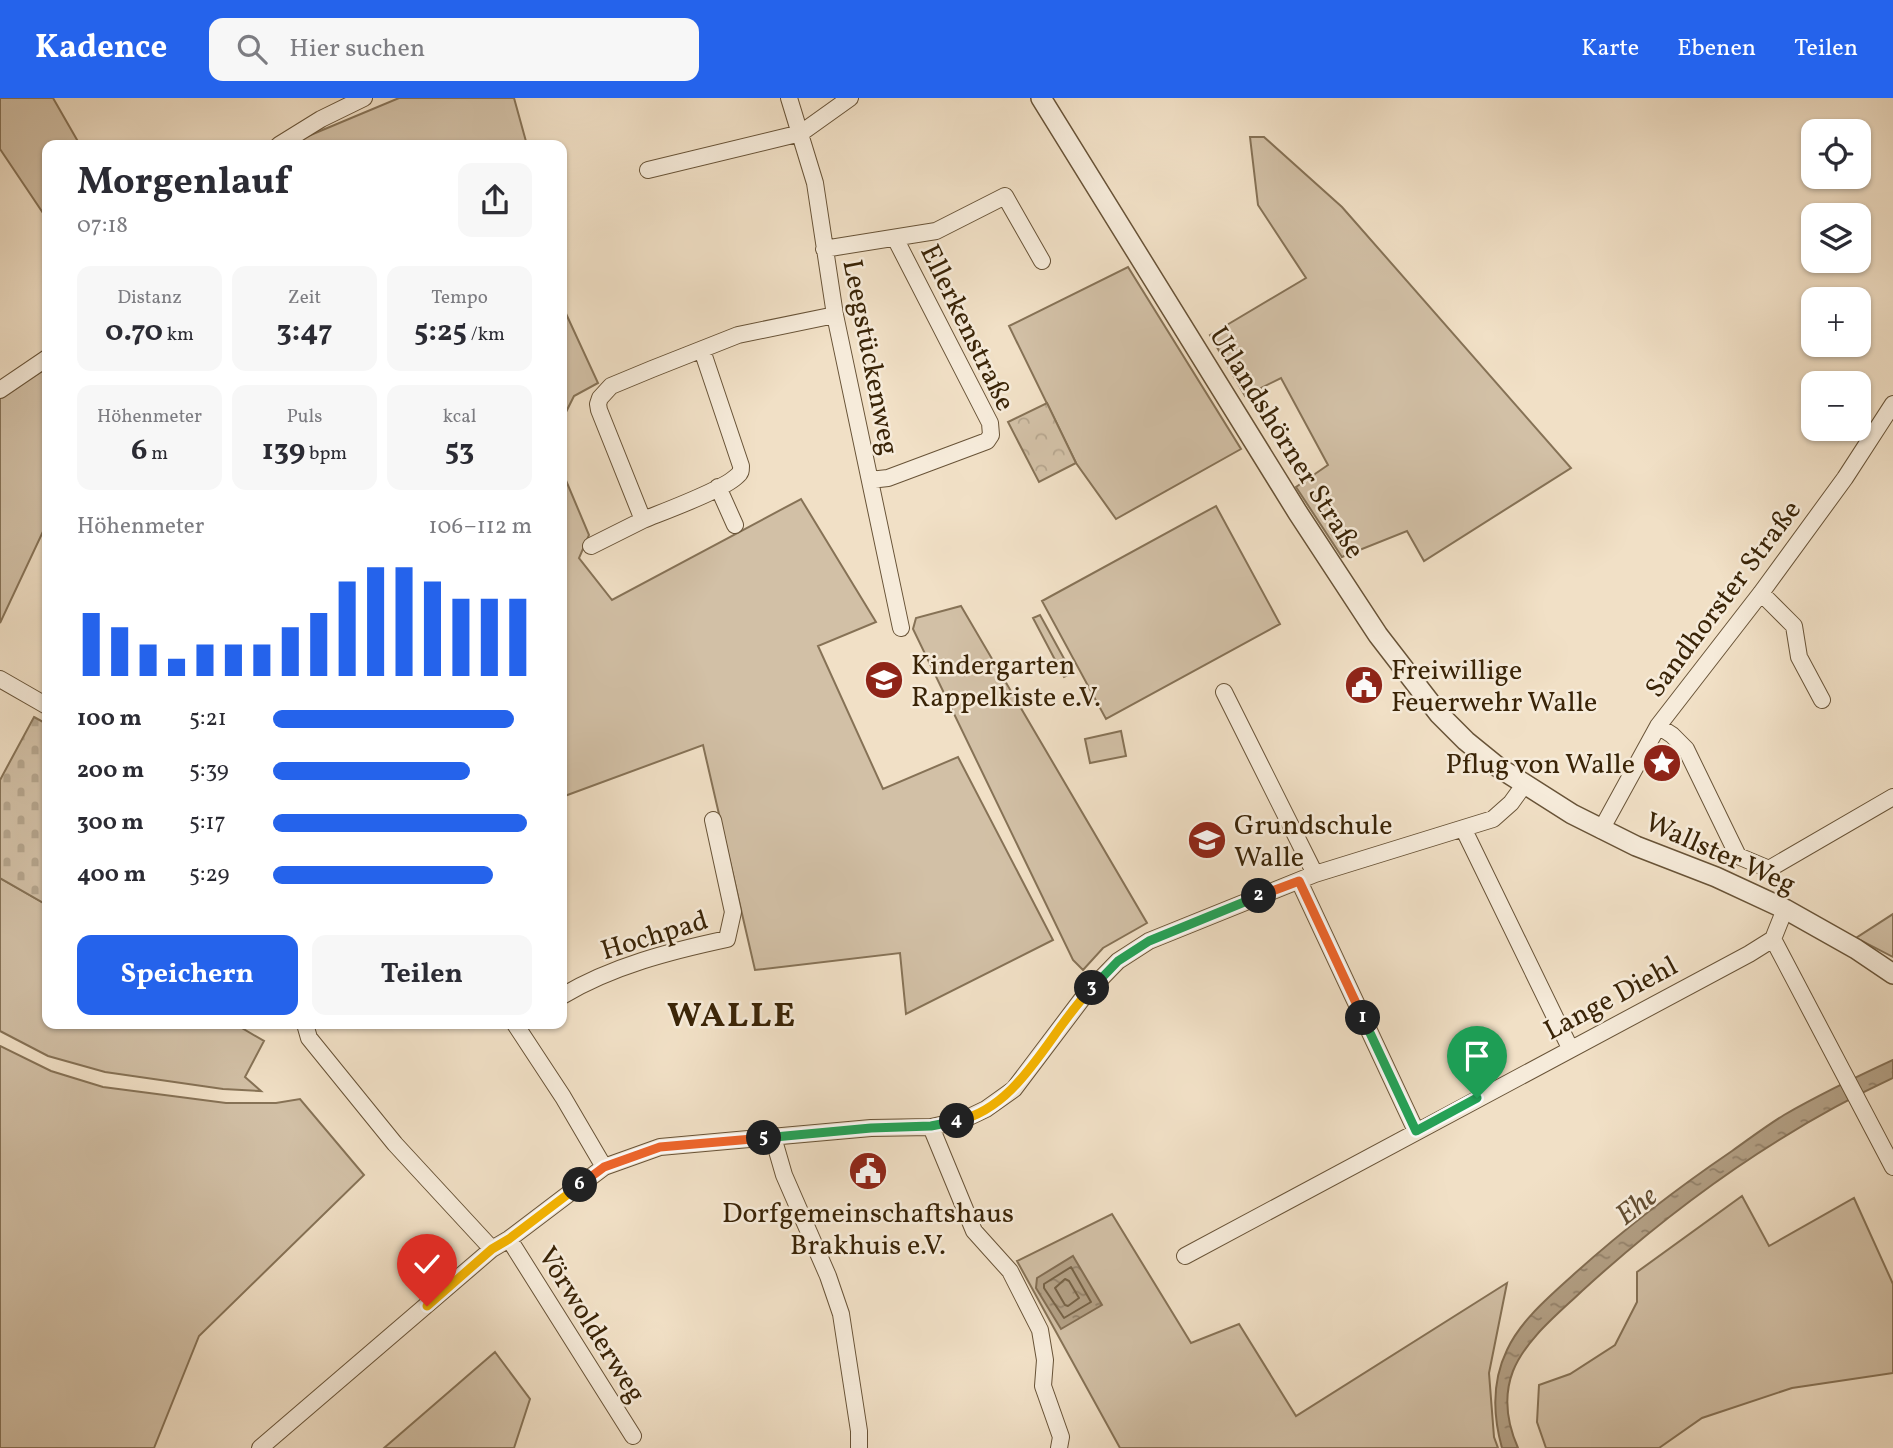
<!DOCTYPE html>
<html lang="de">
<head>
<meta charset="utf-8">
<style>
	body { margin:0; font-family:Vollkorn,serif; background:#f7f7f7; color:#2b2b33; height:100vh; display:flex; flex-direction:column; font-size:26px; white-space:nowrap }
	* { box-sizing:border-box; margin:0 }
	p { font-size:23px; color:#7c7c81 }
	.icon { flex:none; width:38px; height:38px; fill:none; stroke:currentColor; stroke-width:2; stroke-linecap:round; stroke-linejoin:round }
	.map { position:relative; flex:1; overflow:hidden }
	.panel { position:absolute; left:42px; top:42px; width:525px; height:889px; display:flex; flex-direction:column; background:#fff; border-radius:14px; box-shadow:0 2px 5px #0004 }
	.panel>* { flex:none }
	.controls { position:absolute; left:1801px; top:21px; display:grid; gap:14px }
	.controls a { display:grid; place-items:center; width:70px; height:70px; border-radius:14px; background:#fff; box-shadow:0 2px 5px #0004; font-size:35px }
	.pin { position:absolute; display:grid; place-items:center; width:60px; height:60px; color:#fff; margin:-72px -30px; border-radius:50% 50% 50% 0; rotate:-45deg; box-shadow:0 0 7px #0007 }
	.pin .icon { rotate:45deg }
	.km { position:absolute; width:35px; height:35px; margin:-18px; border-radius:50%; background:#222; color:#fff; font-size:19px; line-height:35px; text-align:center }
	.round { display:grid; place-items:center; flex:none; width:74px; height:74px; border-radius:14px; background:#f7f7f7 }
	.head { display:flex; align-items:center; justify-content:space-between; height:119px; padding:0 35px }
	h1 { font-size:38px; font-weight:700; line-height:52px }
	.figures { display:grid; grid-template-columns:repeat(3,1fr); gap:10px; height:119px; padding:7px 35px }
	.figures div { display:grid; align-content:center; border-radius:14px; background:#f7f7f7; text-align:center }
	.figures b { font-size:30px; font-weight:700 }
	.figures small { font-size:19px; font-weight:400 }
	.figures p { font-size:19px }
	.chart { height:196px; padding:14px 35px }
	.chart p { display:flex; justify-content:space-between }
	.chart svg { width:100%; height:126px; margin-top:7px; stroke:#2563eb; stroke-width:6 }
	.button { display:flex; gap:14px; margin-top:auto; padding:14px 35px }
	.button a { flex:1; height:80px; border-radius:14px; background:#2563eb; color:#fff; font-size:28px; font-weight:700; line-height:80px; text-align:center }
	.button a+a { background:#f7f7f7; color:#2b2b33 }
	ul { padding:0 35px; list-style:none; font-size:23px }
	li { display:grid; grid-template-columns:112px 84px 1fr; align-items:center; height:52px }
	li i { height:18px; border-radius:9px; background:#2563eb }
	header { display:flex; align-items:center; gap:42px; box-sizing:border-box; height:98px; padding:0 35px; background:#2563eb; color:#fff }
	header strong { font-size:33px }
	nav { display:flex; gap:38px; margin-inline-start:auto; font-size:24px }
	.search { width:490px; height:63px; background:#f7f7f7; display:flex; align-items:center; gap:18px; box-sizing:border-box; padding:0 24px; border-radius:14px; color:#7c7c81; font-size:26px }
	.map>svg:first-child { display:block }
	.green { fill:#d2c0a6; stroke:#867256; stroke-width:2 }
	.cemetery { fill:url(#cemetery-stones); stroke:#867256; stroke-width:2 }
	.park { fill:url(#park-crowns); stroke:#867256; stroke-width:2 }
	.water { fill:url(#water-ripples); stroke:#836e53; stroke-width:2 }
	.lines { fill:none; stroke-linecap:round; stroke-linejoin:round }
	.shore { stroke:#766246; stroke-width:2 }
	.minor-casing { stroke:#685337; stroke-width:18 }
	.tertiary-casing { stroke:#685337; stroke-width:22 }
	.minor { stroke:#f6ebda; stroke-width:16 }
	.tertiary { stroke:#f6ebda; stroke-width:19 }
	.split-1-casing { stroke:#fff; stroke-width:14 }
	.split-2-casing { stroke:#fff; stroke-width:14 }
	.split-3-casing { stroke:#fff; stroke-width:14 }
	.split-4-casing { stroke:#fff; stroke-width:14 }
	.split-5-casing { stroke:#fff; stroke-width:14 }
	.split-6-casing { stroke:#fff; stroke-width:14 }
	.split-7-casing { stroke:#fff; stroke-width:14 }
	.split-1 { stroke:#22a559; stroke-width:9 }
	.split-2 { stroke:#f0652b; stroke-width:9 }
	.split-3 { stroke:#22a559; stroke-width:9 }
	.split-4 { stroke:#f5b400; stroke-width:9 }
	.split-5 { stroke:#22a559; stroke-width:9 }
	.split-6 { stroke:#f0652b; stroke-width:9 }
	.split-7 { stroke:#f5b400; stroke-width:9 }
	.labels { text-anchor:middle; stroke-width:5; stroke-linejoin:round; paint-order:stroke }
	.street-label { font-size:28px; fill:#3a2407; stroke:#f6ebda }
	.poi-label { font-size:28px; fill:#3a2407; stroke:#f6ebda; text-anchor:start }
	.water-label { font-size:30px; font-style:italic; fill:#644f33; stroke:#f6ebda }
	.district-label { font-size:35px; font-weight:bold; letter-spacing:2px; fill:#3a2407; stroke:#f6ebda }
</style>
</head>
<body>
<header>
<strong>Kadence</strong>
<div class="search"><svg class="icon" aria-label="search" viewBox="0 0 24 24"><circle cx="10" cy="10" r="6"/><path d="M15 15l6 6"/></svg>Hier suchen</div>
<nav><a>Karte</a><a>Ebenen</a><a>Teilen</a></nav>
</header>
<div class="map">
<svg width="1893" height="1350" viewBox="0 0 1893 1350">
	<defs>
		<pattern id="cemetery-stones" width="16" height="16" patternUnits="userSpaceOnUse" patternTransform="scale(1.75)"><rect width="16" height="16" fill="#d2c0a6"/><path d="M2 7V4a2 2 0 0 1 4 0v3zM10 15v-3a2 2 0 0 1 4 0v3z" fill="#b5a58d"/></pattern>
		<pattern id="park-crowns" width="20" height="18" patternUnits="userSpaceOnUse" patternTransform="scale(1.75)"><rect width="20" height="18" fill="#d2c0a6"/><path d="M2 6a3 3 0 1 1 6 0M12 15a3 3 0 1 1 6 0" fill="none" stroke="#b5a58d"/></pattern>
		<pattern id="water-ripples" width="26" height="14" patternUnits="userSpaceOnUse" patternTransform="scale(1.75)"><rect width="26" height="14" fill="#b3a085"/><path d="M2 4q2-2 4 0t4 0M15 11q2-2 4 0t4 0" fill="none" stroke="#93826b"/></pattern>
	</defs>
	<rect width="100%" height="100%" fill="#f1e0c6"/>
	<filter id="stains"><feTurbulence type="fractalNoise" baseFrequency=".00286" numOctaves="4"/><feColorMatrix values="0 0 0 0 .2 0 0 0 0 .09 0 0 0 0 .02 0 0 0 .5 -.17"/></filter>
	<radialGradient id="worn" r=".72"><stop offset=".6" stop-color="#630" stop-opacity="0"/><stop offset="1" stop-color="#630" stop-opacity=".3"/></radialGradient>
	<path class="green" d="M 0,0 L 53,0 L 80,47 L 47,47 L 47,121 L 0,51 Z
		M 399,0 L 514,0 L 527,47 L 291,47 L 301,41 Z
		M 1250,39 L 1264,39 L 1342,109 L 1571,370 L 1424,463 L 1407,433 L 1342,459 L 1296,389 L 1328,367 L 1281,280 L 1245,298 L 1210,237 L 1306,180 L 1258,107 Z
		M 1128,169 L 1241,351 L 1116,421 L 1076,365 L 1009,228 Z
		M 562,207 L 598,285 L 574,298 L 562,322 Z
		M 47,270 L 47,425 L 0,525 L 0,299 Z
		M 562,373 L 589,437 L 579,460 L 612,502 L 801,401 L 876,524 L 818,548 L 883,691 L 958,659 L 1053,842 L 906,916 L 900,855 L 755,872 L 703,647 L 562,699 Z
		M 1216,408 L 1280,526 L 1106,621 L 1042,503 Z
		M 961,508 L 1147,825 L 1103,850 L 1083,872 L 1073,862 L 913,531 L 916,520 Z
		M 1040,517 L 1072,575 L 1064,579 L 1033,520 Z
		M 1121,633 L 1126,658 L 1090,665 L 1085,641 Z
		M 0,780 L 47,807 L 47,926 L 235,926 L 264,943 L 245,979 L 261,993 L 223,991 L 105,974 L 48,958 L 0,933 Z
		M 1893,816 L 1893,859 L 1856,840 Z
		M 0,948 L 51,973 L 103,989 L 226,1005 L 276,1005 L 300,1001 L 364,1077 L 199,1238 L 154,1350 L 0,1350 Z
		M 1742,1098 L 1769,1148 L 1854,1100 L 1893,1186 L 1893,1275 L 1792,1290 L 1702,1320 L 1659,1350 L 1546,1350 L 1537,1324 L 1539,1287 L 1570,1276 L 1615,1247 L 1637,1204 L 1637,1174 Z
		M 1112,1116 L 1191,1245 L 1239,1226 L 1296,1318 L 1507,1185 L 1489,1275 L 1494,1339 L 1498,1350 L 1120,1350 L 1017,1163 Z
		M 495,1254 L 530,1301 L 514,1350 L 384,1350 Z"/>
	<path class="cemetery" d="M 34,619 L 47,626 L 47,807 L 0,780 L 0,682 Z"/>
	<path class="park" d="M 1047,305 L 1076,365 L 1039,384 L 1008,324 Z"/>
	<path class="water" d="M 1893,962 L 1893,980 C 1779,1033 1675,1108 1582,1193 C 1558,1216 1526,1241 1513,1273 C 1503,1299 1507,1325 1518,1350 L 1502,1350 C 1493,1318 1492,1283 1507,1252 C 1521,1222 1549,1199 1573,1177 C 1623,1132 1676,1091 1732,1053 C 1749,1041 1766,1028 1784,1017 C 1819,997 1856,979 1893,962 Z
		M 1073,1158 L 1102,1207 L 1061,1231 L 1036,1190 L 1037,1180 Z"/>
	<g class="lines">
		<path class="shore" d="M 1071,1169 L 1091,1204 L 1064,1220 L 1044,1190 L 1044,1186 Z
			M 1065,1181 L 1069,1183 L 1079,1200 L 1068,1208 L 1065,1207 L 1055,1190 Z"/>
		<g class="minor-casing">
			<path id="minor" d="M 789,0 L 815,85 L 835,217 L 901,530
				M 279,47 L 321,21 L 364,0
				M 648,72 L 801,35 L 850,0
				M 824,151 L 936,133 L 1005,98 L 1042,163
				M 702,252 L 741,368 C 741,373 741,375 737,378 C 723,392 665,413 643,422 L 599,312 L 598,306 L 600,300 L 611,288 L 652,271 L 738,237 L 835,217
				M 0,292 L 47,260
				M 870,382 L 888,380 L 987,343 L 991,337 L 990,325 L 895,140
				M 718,389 L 735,427
				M 591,448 L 643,422
				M 1761,495 L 1794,528 L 1799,559 L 1822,602
				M 0,581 L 47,608
				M 1224,594 L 1315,776
				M 1658,628 L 1672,637 L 1686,651 L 1738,758 L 1769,771 L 1893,699
				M 1464,732 L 1570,950
				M 1601,732 L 1658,628 L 1761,495 L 1845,380 L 1893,306
				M 1299,783 L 1416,1033
				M 1773,841 L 1893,1069
				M 562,898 C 612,868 671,853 727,841 L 733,814 L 713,722
				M 305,926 L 309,940 L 395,1046 L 492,1151
				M 515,926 L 563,999 L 604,1069
				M 931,1029 L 974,1133 L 1010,1173 L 1040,1232 L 1045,1262 L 1043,1288 L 1061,1339 L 1059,1350
				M 773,1039 L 784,1077 L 828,1178 L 841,1216 L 859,1333 L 859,1350
				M 509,1141 L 633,1338
				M 1185,1158 L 1749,856 L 1773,841 L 1785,811
				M 260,1350 L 492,1151 L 509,1141 L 604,1069 L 660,1049 L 871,1030 L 931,1029 L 963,1022 L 986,1011 L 1014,991 L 1085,897 L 1118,863 L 1149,843 L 1315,776 L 1493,721 L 1511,705 L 1524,687"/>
		</g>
		<g class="tertiary-casing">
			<path id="tertiary" d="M 1041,0 L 1298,415 L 1378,537 L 1439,616 L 1466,643 L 1498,669 L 1572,716 L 1636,748 L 1716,779 L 1785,811 L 1856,851 L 1893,876"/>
		</g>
		<use href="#minor" class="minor"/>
		<use href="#tertiary" class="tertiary"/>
	</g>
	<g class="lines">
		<g class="split-1-casing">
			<path id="split-1" d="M 1363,920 L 1416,1033 L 1477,1000"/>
		</g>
		<g class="split-2-casing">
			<path id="split-2" d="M 1259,798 L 1299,783 L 1363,920"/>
		</g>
		<g class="split-3-casing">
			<path id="split-3" d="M 1092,890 L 1118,863 L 1149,843 L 1259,798"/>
		</g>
		<g class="split-4-casing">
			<path id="split-4" d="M 957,1023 C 1021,1009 1049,933 1092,890"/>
		</g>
		<g class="split-5-casing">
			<path id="split-5" d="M 764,1040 L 871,1030 L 931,1028 L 957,1023"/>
		</g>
		<g class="split-6-casing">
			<path id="split-6" d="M 580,1087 L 604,1069 L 660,1049 L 764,1040"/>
		</g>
		<g class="split-7-casing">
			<path id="split-7" d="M 427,1208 L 492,1151 L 509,1141 L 580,1087"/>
		</g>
		<use href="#split-1" class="split-1"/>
		<use href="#split-2" class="split-2"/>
		<use href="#split-3" class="split-3"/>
		<use href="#split-4" class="split-4"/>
		<use href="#split-5" class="split-5"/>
		<use href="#split-6" class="split-6"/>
		<use href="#split-7" class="split-7"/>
	</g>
	<defs>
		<g id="school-disc" transform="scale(2.0125)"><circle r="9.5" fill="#8f2418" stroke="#f6ebda"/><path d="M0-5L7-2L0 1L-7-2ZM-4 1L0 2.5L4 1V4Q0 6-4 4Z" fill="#fff"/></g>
		<g id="civic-disc" transform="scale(2.0125)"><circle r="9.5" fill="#8f2418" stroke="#f6ebda"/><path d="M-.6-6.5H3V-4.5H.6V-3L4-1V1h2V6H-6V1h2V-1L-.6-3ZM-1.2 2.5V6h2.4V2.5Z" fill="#fff"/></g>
		<g id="sight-disc" transform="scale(2.0125)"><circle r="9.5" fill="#8f2418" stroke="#f6ebda"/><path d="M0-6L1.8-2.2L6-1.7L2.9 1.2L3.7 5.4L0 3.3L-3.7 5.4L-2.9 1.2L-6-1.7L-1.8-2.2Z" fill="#fff"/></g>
	</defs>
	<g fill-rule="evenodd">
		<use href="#school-disc" x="884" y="582"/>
		<use href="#civic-disc" x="1364" y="587"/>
		<use href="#sight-disc" x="1662" y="665"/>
		<use href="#school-disc" x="1207" y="742"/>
		<use href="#civic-disc" x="868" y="1073"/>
	</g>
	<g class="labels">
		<g class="street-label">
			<text transform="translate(969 229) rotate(64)" y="10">Ellerkenstraße</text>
			<text transform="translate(872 259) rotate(79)" y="10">Leegstückenweg</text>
			<text transform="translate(1288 344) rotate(58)" y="10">Utlandshörner Straße</text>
			<text transform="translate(1722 500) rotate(-53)" y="10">Sandhorster Straße</text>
			<text transform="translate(1721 754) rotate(24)" y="10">Wallster Weg</text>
			<text transform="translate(654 836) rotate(-17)" y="10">Hochpad</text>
			<text transform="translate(1610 899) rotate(-28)" y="10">Lange Diehl</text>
			<text transform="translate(593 1226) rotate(58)" y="10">Vörwolderweg</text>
		</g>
		<g class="poi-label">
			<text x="911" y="576">Kindergarten<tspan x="911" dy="32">Rappelkiste e.V.</tspan></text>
			<text x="1391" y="581">Freiwillige<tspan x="1391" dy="32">Feuerwehr Walle</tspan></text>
			<text x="1635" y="675" text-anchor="end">Pflug von Walle</text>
			<text x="1234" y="736">Grundschule<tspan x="1234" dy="32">Walle</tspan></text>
			<text x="868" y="1124" text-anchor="middle">Dorfgemeinschaftshaus<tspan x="868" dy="32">Brakhuis e.V.</tspan></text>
		</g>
		<g class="water-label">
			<text transform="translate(1636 1107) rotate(-38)" y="10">Ehe</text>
		</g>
		<g class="district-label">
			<text x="732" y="928">WALLE</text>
		</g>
	</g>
	<rect width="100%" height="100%" filter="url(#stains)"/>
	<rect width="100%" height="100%" fill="url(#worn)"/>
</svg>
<div class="controls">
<a><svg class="icon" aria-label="locate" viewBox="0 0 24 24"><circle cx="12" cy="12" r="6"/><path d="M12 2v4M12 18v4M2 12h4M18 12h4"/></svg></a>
<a><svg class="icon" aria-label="layers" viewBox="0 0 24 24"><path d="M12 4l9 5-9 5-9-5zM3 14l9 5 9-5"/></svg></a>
<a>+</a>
<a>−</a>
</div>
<div class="pin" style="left:1477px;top:1000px;background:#1e9e55"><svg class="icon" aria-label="arrive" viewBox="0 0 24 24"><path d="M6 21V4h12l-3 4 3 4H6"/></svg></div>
<div class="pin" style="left:427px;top:1208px;background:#d93025"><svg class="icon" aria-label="check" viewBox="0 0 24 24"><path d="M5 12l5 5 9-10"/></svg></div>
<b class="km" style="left:1363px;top:920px">1</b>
<b class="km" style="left:1259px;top:798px">2</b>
<b class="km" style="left:1092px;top:890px">3</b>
<b class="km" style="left:957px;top:1023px">4</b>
<b class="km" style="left:764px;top:1040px">5</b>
<b class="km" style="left:580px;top:1087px">6</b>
<section class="panel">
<div class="head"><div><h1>Morgenlauf</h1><p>07:18</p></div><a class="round"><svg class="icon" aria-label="share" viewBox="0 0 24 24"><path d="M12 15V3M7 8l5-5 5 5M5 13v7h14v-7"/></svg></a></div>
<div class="figures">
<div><p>Distanz</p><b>0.70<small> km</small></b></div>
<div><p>Zeit</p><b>3:47</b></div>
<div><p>Tempo</p><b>5:25<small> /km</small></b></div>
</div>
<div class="figures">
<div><p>Höhenmeter</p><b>6<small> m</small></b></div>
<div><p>Puls</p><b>139<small> bpm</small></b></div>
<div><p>kcal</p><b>53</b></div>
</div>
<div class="chart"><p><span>Höhenmeter</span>106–112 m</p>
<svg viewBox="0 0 160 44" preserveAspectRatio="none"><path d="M5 44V22M15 44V27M25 44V33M35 44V38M45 44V33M55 44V33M65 44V33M75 44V27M85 44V22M95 44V11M105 44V6M115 44V6M125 44V11M135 44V17M145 44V17M155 44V17"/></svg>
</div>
<ul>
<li><b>100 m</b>5:21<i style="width:93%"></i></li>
<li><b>200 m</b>5:39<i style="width:76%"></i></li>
<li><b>300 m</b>5:17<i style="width:98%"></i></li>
<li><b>400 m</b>5:29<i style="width:85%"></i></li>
</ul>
<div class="button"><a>Speichern</a><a>Teilen</a></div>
</section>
</div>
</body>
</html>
